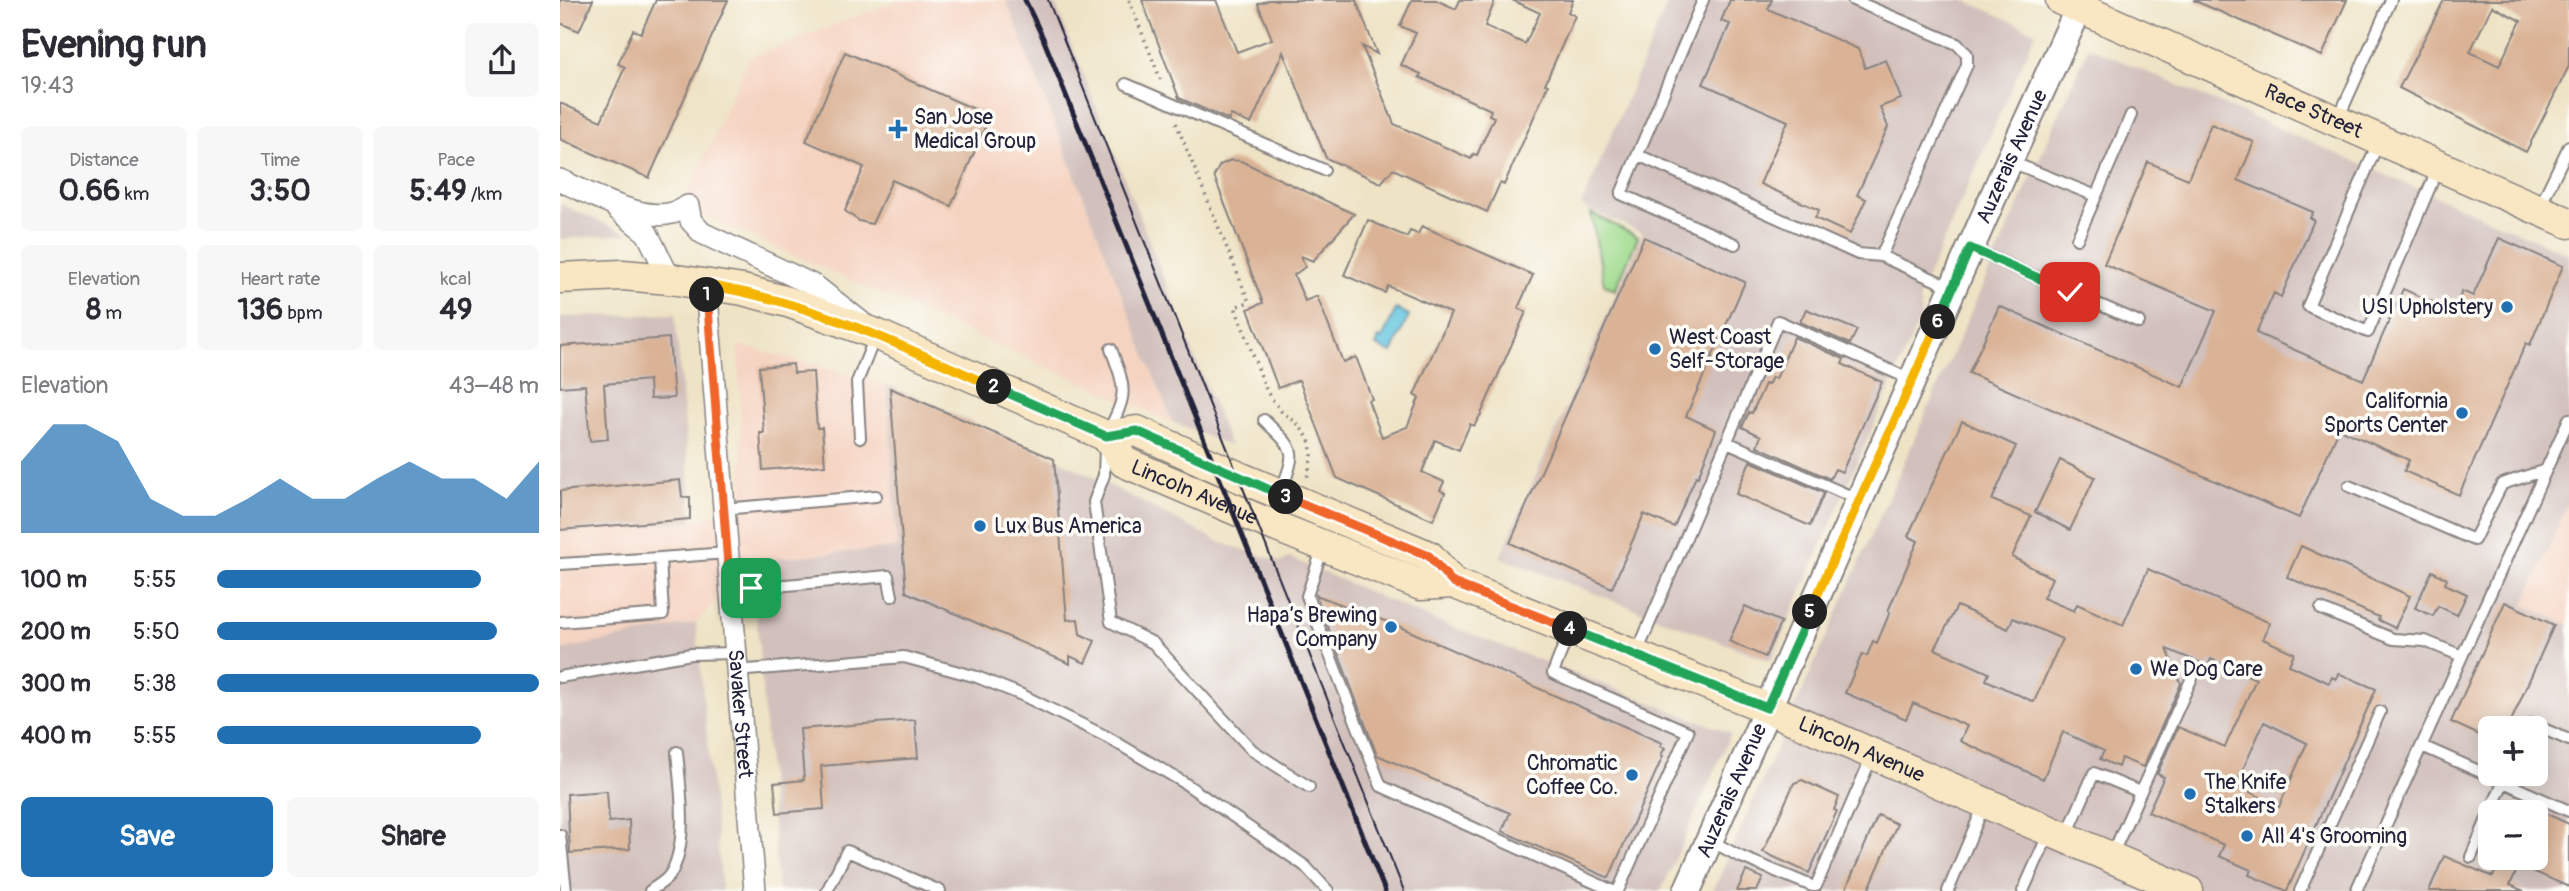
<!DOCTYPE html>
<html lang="en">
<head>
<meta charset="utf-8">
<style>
	body { margin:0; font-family:Pangolin,sans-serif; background:#f7f7f7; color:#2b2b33; height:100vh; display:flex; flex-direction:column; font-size:26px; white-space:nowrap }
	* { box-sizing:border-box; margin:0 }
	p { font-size:23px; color:#7c7c81 }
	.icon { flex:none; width:38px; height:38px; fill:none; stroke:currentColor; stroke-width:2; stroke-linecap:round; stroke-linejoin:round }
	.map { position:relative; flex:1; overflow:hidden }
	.sheet { display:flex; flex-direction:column; background:#fff; width:560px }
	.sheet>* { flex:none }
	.controls { position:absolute; left:1918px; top:716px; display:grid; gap:14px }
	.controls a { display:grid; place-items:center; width:70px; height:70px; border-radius:10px; background:#fff; box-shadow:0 4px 18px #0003; font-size:35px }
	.pin { position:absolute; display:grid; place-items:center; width:60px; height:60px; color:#fff; margin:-30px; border-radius:14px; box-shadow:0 4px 10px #0006 }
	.km { position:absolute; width:35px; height:35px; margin:-18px; border-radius:50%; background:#222; color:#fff; font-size:19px; line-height:35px; text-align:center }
	.round { display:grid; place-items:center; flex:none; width:74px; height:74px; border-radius:10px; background:#f7f7f7 }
	.summary { display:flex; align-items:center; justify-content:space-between; height:119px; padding:0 21px }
	h1 { font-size:38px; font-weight:700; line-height:52px }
	.metrics { display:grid; grid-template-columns:repeat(3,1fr); gap:10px; height:119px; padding:7px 21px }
	.metrics div { display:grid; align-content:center; border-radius:10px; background:#f7f7f7; text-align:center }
	.metrics b { font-size:30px; font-weight:700 }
	.metrics small { font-size:19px; font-weight:400 }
	.metrics p { font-size:19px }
	.chart { height:196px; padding:14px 21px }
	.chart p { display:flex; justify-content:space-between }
	.chart svg { width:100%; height:126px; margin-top:7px; fill:#1f6fb2; opacity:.7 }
	.action { display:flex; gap:14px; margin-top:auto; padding:14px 21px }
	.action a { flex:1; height:80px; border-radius:10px; background:#1f6fb2; color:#fff; font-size:28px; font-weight:700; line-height:80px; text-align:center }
	.action a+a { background:#f7f7f7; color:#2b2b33 }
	ul { padding:0 21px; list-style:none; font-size:23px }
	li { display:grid; grid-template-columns:112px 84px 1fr; align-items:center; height:52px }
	li i { height:18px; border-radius:9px; background:#1f6fb2 }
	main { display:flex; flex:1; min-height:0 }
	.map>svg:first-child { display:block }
	.built { fill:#f5d3c1 }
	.industrial { fill:#d1c0bc; fill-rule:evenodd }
	.green { fill:#a1dc8f; stroke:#627f65; stroke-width:2 }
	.water { fill:#61c4df; stroke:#42738d; stroke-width:2 }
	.building { fill:#dab295; fill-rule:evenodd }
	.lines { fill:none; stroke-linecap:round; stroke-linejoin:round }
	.service-casing { stroke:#888280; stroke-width:14 }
	.minor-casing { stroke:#888280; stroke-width:24 }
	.tertiary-casing { stroke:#888280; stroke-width:30 }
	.secondary-casing { stroke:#888280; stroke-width:33 }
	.path { stroke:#888280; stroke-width:3.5; stroke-dasharray:2 5; stroke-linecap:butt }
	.service { stroke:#fff; stroke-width:10 }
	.minor { stroke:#fff; stroke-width:21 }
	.tertiary { stroke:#fff; stroke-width:26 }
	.secondary { stroke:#f9e7c3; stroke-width:30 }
	.tram { stroke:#22223b; stroke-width:2 }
	.rail { stroke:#22223b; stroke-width:5 }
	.split-1-casing { stroke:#fff; stroke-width:14 }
	.split-2-casing { stroke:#fff; stroke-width:14 }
	.split-3-casing { stroke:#fff; stroke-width:14 }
	.split-4-casing { stroke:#fff; stroke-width:14 }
	.split-5-casing { stroke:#fff; stroke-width:14 }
	.split-6-casing { stroke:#fff; stroke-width:14 }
	.split-7-casing { stroke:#fff; stroke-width:14 }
	.split-1 { stroke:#f0652b; stroke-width:9 }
	.split-2 { stroke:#f5b400; stroke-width:9 }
	.split-3 { stroke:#22a559; stroke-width:9 }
	.split-4 { stroke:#f0652b; stroke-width:9 }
	.split-5 { stroke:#22a559; stroke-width:9 }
	.split-6 { stroke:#f5b400; stroke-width:9 }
	.split-7 { stroke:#22a559; stroke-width:9 }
	.poi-dot { fill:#1f6fb2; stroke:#fdfcf7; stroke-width:2.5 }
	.labels { text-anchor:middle; stroke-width:7; stroke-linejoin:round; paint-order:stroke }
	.street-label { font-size:21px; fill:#22223b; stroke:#fdfcf7 }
	.poi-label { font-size:21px; fill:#22223b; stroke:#fdfcf7; text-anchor:start }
</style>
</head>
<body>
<main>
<section class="sheet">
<div class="summary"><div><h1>Evening run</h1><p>19:43</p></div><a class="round"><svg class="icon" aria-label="share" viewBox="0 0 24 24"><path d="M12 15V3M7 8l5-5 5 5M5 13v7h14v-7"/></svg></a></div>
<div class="metrics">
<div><p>Distance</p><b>0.66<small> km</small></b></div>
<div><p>Time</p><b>3:50</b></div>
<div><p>Pace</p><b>5:49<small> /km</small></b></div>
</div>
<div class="metrics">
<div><p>Elevation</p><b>8<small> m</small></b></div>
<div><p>Heart rate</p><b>136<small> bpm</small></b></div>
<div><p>kcal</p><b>49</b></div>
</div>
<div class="chart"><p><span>Elevation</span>43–48 m</p>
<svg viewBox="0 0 160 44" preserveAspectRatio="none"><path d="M0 44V19L10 6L20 6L30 12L40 32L50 38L60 38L70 32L80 25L90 32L100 32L110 25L120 19L130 25L140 25L150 32L160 19V44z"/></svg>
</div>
<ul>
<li><b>100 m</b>5:55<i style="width:82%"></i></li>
<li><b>200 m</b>5:50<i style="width:87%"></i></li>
<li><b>300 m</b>5:38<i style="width:100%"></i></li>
<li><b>400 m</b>5:55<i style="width:82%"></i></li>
</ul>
<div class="action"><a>Save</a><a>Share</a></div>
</section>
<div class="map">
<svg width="2009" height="891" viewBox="0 0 2009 891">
	<rect width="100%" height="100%" fill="#fdfcf7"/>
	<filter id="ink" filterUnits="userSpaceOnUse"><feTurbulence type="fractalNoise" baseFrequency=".0143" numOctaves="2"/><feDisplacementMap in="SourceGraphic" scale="14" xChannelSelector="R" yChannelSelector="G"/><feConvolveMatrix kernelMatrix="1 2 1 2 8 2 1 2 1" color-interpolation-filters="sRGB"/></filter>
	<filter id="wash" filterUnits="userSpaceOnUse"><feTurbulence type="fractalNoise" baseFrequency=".00686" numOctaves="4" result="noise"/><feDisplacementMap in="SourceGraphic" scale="28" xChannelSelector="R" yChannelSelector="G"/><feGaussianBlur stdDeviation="1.57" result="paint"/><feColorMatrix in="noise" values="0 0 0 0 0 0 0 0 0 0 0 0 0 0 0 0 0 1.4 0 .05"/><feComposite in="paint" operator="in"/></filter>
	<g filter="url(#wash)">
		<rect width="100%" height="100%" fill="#eee3c5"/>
		<path class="built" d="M 339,0 L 446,0 L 612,422 L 122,206 L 189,58 Z
			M 178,345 L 327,385 L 337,549 L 192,560 L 136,623 L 0,650 L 0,532 L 133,521 L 184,505 Z
			M 2009,500 L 2009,625 L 1964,605 Z"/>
		<path class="industrial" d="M 446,0 L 494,0 L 670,446 L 612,422 Z
			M 1109,0 L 1404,0 L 1476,32 L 1359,296 L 1361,316 L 1211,661 L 940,557 L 1083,233 L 1021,206 Z
			M 1529,47 L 2009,254 L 2009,500 L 1964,605 L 2009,625 L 2009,891 L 1153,891 ZM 1930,728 L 1976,728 L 1976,774 L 1930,774 ZM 1930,812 L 1976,812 L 1976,858 L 1930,858 Z
			M 0,204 L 68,234 L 0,239 Z
			M 115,314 L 133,521 L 0,532 L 0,317 Z
			M 327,385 L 502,461 L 659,542 L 721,562 L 730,558 L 869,618 L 1171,733 L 1101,891 L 218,891 L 192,560 L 337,548 Z
			M 136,623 L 162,891 L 0,891 L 0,650 Z"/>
		<path class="green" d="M 1031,213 L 1078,237 L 1055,290 L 1044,284 Z"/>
		<path class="water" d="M 836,309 L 849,315 L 832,353 L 816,346 L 819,338 L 822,339 Z"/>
		<g id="blocks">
			<path class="building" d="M 0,0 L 33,0 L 19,31 L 0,23 Z
				M 96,0 L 168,0 L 89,178 L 0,139 L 0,103 L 41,121 L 65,67 L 58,64 L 73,30 L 81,33 Z
				M 582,0 L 656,0 L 677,52 L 712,39 L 698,4 L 709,0 L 796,0 L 817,54 L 802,46 L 834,124 L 911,159 L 913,154 L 917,155 L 934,117 L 929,115 L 931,110 L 859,77 L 861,74 L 841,65 L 856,33 L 840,26 L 852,0 L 876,0 L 896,9 L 900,0 L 935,0 L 925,26 L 965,44 L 980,13 L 952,0 L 1013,0 L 1008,12 L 1015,16 L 985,84 L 988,85 L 944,185 L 940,183 L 927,212 L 833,169 L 821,183 L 766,158 L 723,52 L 691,124 L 671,115 L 669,120 L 619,98 Z
				M 1170,0 L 1212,0 L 1208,9 L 1298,49 L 1305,68 L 1326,60 L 1341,99 L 1320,107 L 1328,127 L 1297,195 L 1306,199 L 1290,234 L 1255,218 L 1259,210 L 1200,184 L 1228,121 L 1143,84 L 1170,24 L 1161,21 Z
				M 1633,0 L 1787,0 L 1762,56 Z
				M 1884,0 L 2009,0 L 2009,66 L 1966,152 L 1839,88 ZM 1932,6 L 1961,21 L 1939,66 L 1910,52 Z
				M 285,52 L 430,116 L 391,206 L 332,180 L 312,224 L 299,221 L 285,211 L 304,167 L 246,141 Z
				M 1651,124 L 1694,142 L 1678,180 L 1753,212 L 1750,218 L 1754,220 L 1721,297 L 1714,293 L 1696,333 L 1803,380 L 1843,289 L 1894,311 L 1902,291 L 1913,296 L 1939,238 L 2003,266 L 1970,345 L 1966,343 L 1899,495 L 1844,471 L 1849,460 L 1779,429 L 1739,518 L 1409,373 L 1439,306 L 1622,387 L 1656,311 L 1544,264 L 1588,162 L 1628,179 Z
				M 671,160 L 681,161 L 794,214 L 753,261 L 741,256 L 745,267 L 734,275 L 745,301 L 757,296 L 783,362 L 796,357 L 812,399 L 808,400 L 822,437 L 847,427 L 859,398 L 854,395 L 891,313 L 828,286 L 825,293 L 784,275 L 808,220 L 847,237 L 850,231 L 858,234 L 862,226 L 973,275 L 958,308 L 966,312 L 921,414 L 914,426 L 910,424 L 899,450 L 875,440 L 862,472 L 884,482 L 880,490 L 885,493 L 873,520 L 777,478 L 739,380 L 718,388 L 688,309 L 703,303 L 654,176 L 660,165 Z
				M 1084,237 L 1185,282 L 1126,416 L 1156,430 L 1138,477 L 1136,476 L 1114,527 L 1084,514 L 1052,588 L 950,543 Z
				M 1246,309 L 1297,330 L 1290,344 L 1240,322 Z
				M 1234,337 L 1284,359 L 1282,364 L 1322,382 L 1282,472 L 1275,469 L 1270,479 L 1197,446 L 1201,436 L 1182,427 L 1189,412 L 1192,413 L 1205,384 L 1208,385 L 1212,377 L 1216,379 Z
				M 109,338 L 114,398 L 90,399 L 89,380 L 44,384 L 48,439 L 30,441 L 25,385 L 0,387 L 0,346 Z
				M 233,364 L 234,373 L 253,372 L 257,428 L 262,428 L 265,465 L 203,470 L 200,433 L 204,433 L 199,367 Z
				M 330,388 L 494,459 L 507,620 L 518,619 L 520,634 L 535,641 L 525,663 L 510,656 L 510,664 L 346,592 Z
				M 1402,421 L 1456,446 L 1432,500 L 1471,516 L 1452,557 L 1492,578 L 1483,598 L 1514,611 L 1517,604 L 1563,625 L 1588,569 L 1710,623 L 1703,639 L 1734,653 L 1729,665 L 1769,683 L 1772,677 L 1776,679 L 1778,673 L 1816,689 L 1727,891 L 1689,875 L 1691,870 L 1659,856 L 1664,845 L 1588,812 L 1604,777 L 1597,774 L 1618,727 L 1665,747 L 1696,679 L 1651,659 L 1648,666 L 1607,649 L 1621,684 L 1583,767 L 1561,758 L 1558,767 L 1540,759 L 1544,751 L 1503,732 L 1483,779 L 1400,741 L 1407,726 L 1353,703 L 1346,719 L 1285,693 L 1302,654 L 1307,656 L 1313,641 L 1317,643 L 1330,612 L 1328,611 L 1358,541 L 1348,536 ZM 1397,606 L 1448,629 L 1453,618 L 1502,639 L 1474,702 L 1426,680 L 1429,673 L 1375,649 ZM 1704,722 L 1747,743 L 1719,807 L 1676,785 Z
				M 1500,460 L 1535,477 L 1510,530 L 1475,512 Z
				M 1190,461 L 1264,493 L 1250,526 L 1176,494 Z
				M 120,480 L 122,497 L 130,497 L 130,519 L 0,530 L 0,491 Z
				M 1741,546 L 1850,596 L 1835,628 L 1818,620 L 1819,617 L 1727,577 Z
				M 1872,571 L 1887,579 L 1885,584 L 1907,594 L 1897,615 L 1878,606 L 1873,616 L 1855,608 Z
				M 756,595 L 838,626 L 1102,743 L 1100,746 L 1105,748 L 1101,755 L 1103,756 L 1049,878 L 942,831 L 950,813 L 817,755 Z
				M 1945,602 L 1994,625 L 1948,728 L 1930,728 L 1930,740 L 1891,722 Z
				M 1185,606 L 1221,622 L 1205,657 L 1169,641 Z
				M 355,720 L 358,758 L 261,766 L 264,809 L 217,813 L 214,783 L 244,780 L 240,729 Z
				M 1242,780 L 1279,797 L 1274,810 L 1277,811 L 1249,873 L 1203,852 L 1234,783 Z
				M 47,791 L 49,822 L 69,820 L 70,849 L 10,853 L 7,794 Z
				M 1976,809 L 2009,824 L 2009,887 L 1959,865 L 1950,885 L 1964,891 L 1869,891 L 1884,856 L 1933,877 L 1941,858 L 1976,858 Z
				M 1318,815 L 1337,824 L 1308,891 L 1285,891 Z
				M 1186,871 L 1203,878 L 1197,891 L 1177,891 Z"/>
		</g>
	</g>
	<g filter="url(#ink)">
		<use href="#blocks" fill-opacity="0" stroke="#888280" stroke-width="2"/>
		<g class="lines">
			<g class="service-casing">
				<path id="service" d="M 1143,0 L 1061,194 L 1175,244
					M 1293,0 L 1397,44 L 1407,54 L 1407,65 L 1321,256 L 1393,288
					M 566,84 L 764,170
					M 1778,119 L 1831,0
					M 1818,143 L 1748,306 L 1808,332 L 1878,168
					M 1078,155 L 1298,254 L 1321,256
					M 1449,161 L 1536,196 L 1517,239
					M 1536,196 L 1571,115
					M 1980,206 L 2009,146
					M 1410,248 L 1579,322
					M 704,420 C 735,451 738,447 721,491
					M 548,432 C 568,393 566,390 551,349
					M 300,438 L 297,382 L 315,337
					M 1167,442 L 1299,500
					M 545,448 L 544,475 L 534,502 L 551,622 L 593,643 L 692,750 L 749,787
					M 1789,486 L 1914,540 L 1942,484 L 1986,470
					M 163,509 L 316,496
					M 763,547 L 747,596 L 821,786 L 1053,891
					M 100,558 L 167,553
					M 0,564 L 100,558 L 103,614 L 0,622
					M 170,590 L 328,576 L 332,596
					M 1761,609 L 1833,639 L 1865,641 L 1902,656
					M 1009,632 L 993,673 L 1128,732 L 1058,891
					M 1076,655 L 1218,321 L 1352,380
					M 176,671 L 344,657 L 417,677 L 462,695 L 547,737 L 623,782 L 745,866 L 768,891
					M 0,677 L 131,654 L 175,653
					M 1967,728 L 1972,724 L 2009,740
					M 1862,746 L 2009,811
					M 1930,812 L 1947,774
					M 0,835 L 6,891
					M 1506,837 L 1534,773 L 1580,792
					M 1149,840 L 1179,856 L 1252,886 L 1256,886 L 1313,754
					M 1552,855 L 1635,671
					M 1911,857 L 1930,812
					M 90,891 C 96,886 107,881 111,873 C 129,841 120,788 117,752
					M 267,891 L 287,851 L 380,891
					M 1388,891 L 1424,805
					M 1463,891 L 1489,833
					M 1740,891 L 1820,712
					M 1796,891 L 2009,419"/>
			</g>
			<g class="minor-casing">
				<g id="minor">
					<path d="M 0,180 C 28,193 82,222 112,213 C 118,212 123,208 128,206 L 131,221 L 142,233 L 255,286 L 301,322"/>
					<path d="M 57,209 L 87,233 L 110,279"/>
					<path id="s1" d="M 146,285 L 195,891"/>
				</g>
			</g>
			<g class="tertiary-casing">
				<g id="tertiary">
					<path id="s2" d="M 1127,891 L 1449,161 L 1519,8"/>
				</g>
			</g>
			<g class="secondary-casing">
				<g id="secondary">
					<path id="s3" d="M 1501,0 L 2009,223"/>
					<path id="s4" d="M 0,278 L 62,275 L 110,279 L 183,290 L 228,302 L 316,334 L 546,436 L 564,462 L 695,518 L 861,585 L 893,583 L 1207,708 L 1628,891"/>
					<path d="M 546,436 L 577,431 L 679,477 L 869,556 L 893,583"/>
				</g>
			</g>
			<path class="path" d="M 569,0 L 602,83
				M 616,123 L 689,302 L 675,307 L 707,392 L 721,411 L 737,423 L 749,439 L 752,455 L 747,478"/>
			<use href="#service" class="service"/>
			<use href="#minor" class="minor"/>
			<use href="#tertiary" class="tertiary"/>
			<use href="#secondary" class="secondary"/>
			<path class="tram" d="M 488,0 L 844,891"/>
			<path class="rail" d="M 465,0 L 483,38 L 825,891"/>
		</g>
	</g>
	<g class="lines" filter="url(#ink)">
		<g class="split-1-casing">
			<path id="split-1" d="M 147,295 L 170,590 L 191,588"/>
		</g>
		<g class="split-2-casing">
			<path id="split-2" d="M 147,295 L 146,285 C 248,301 341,345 434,387"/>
		</g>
		<g class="split-3-casing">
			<path id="split-3" d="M 434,387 L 546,436 L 577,431 L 726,497"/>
		</g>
		<g class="split-4-casing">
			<path id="split-4" d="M 726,497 L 869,556 L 893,583 L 1010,629"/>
		</g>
		<g class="split-5-casing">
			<path id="split-5" d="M 1010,629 L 1207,708 L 1250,612"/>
		</g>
		<g class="split-6-casing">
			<path id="split-6" d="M 1250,612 L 1378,322"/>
		</g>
		<g class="split-7-casing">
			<path id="split-7" d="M 1378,322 L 1410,248 L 1510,292"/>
		</g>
		<use href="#split-1" class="split-1"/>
		<use href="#split-2" class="split-2"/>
		<use href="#split-3" class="split-3"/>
		<use href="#split-4" class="split-4"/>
		<use href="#split-5" class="split-5"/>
		<use href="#split-6" class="split-6"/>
		<use href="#split-7" class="split-7"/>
	</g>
	<g class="poi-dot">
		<path d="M334.5 118.5h7v7h7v7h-7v7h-7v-7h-7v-7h7z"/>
		<circle cx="1947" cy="307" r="7"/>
		<circle cx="1095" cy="349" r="7"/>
		<circle cx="1902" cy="413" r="7"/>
		<circle cx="420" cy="526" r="7"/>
		<circle cx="831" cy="627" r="7"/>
		<circle cx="1576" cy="669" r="7"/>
		<circle cx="1072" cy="775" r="7"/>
		<circle cx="1630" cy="794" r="7"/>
		<circle cx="1687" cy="836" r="7"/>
	</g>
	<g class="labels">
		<g class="street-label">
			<text dy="7" stroke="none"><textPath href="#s3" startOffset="276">Race Street</textPath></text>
			<text dy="7" stroke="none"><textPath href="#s2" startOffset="803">Auzerais Avenue</textPath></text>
			<text dy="7" stroke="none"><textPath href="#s4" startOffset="684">Lincoln Avenue</textPath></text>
			<text dy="7" stroke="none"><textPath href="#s1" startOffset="430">Savaker Street</textPath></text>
			<text dy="7" stroke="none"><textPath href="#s4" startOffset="1402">Lincoln Avenue</textPath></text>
			<text dy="7" stroke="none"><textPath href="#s2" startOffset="110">Auzerais Avenue</textPath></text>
		</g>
		<g class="poi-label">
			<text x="354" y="124">San Jose<tspan x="354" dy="24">Medical Group</tspan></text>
			<text x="1933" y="314" text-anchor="end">USI Upholstery</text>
			<text x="1109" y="344">West Coast<tspan x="1109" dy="24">Self-Storage</tspan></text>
			<text x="1888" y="408" text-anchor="end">California<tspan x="1888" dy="24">Sports Center</tspan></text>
			<text x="434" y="533">Lux Bus America</text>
			<text x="817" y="622" text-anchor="end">Hapa’s Brewing<tspan x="817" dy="24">Company</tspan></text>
			<text x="1590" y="676">We Dog Care</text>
			<text x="1058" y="770" text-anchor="end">Chromatic<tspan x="1058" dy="24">Coffee Co.</tspan></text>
			<text x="1644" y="789">The Knife<tspan x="1644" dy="24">Stalkers</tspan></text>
			<text x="1701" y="843">All 4's Grooming</text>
		</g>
	</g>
</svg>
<div class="controls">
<a>+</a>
<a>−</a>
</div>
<div class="pin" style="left:191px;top:588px;background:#1e9e55"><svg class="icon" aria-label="arrive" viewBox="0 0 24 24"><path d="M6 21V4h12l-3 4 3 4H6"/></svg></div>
<div class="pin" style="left:1510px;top:292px;background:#d93025"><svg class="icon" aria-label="check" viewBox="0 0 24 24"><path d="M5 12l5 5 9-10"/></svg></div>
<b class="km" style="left:147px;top:295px">1</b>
<b class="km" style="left:434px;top:387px">2</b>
<b class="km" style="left:726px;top:497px">3</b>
<b class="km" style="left:1010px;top:629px">4</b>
<b class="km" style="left:1250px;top:612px">5</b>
<b class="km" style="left:1378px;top:322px">6</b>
</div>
</main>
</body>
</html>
